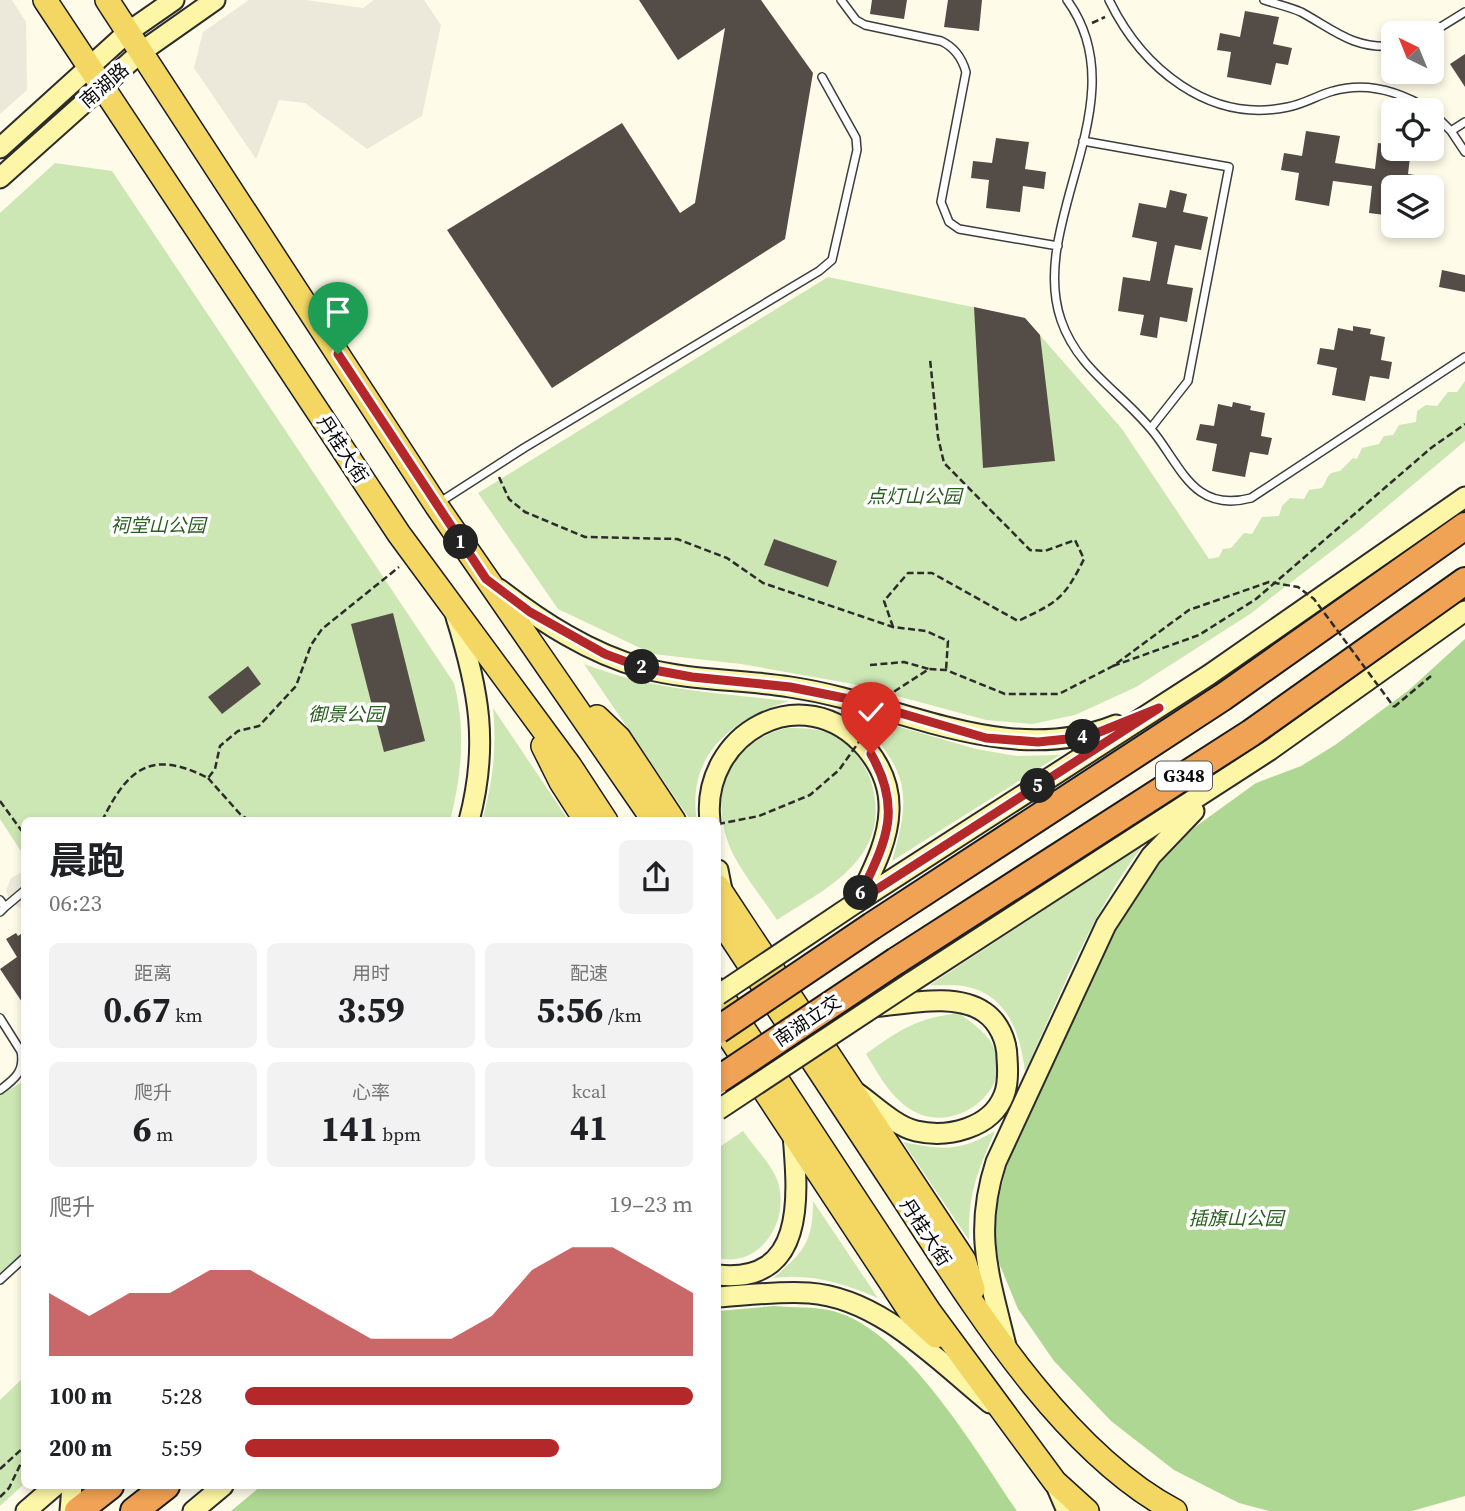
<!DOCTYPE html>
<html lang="zh">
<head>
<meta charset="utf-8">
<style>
	body { margin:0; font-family:"Source Serif 4","Noto Sans SC",serif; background:#f2f2f2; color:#202124; height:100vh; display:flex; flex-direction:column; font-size:26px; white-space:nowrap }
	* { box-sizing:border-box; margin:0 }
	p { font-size:23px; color:#757577 }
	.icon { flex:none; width:38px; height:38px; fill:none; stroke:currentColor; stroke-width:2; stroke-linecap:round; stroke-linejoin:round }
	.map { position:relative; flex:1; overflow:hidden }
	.drawer { position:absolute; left:21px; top:817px; width:700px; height:672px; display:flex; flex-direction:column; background:#fff; border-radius:10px; box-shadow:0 4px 10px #0003 }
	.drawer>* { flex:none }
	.needle { width:46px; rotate:317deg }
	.tools { position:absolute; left:1381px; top:21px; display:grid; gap:14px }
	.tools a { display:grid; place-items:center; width:63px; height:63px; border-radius:10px; background:#fff; box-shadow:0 4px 10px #0003; font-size:35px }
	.pin { position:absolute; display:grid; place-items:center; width:60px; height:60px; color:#fff; margin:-72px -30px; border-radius:50% 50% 50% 0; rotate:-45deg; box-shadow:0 0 7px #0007 }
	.pin .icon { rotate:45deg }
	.km { position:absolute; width:35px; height:35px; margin:-18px; border-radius:50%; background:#222; color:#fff; font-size:19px; line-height:35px; text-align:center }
	.round { display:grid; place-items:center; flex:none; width:74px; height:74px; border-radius:10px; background:#f2f2f2 }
	.head { display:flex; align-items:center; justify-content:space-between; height:119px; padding:0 28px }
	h1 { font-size:38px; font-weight:700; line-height:52px }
	.figures { display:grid; grid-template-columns:repeat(3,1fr); gap:10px; height:119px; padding:7px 28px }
	.figures div { display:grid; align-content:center; border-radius:10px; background:#f2f2f2; text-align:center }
	.figures b { font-size:35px; font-weight:700 }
	.figures small { font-size:19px; font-weight:400 }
	.figures p { font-size:19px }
	.chart { height:196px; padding:14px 28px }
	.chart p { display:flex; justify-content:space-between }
	.chart svg { width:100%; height:126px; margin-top:7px; fill:#b52829; opacity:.7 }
	ul { padding:0 28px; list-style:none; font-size:23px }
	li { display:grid; grid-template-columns:112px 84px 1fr; align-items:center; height:52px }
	li i { height:18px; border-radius:9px; background:#b52829 }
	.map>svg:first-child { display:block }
	.green { fill:#cce6b4 }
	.forest { fill:#afd794 }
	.plaza { fill:#ece8da }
	.building { fill:#534c47 }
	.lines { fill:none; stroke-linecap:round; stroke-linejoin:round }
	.lane-casing { stroke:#3d3d3d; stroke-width:10 }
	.secondary-casing { stroke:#2c2c2c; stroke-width:23 }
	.primary-casing { stroke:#1b1b1b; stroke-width:26 }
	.highway-casing { stroke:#1b1b1b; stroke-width:30 }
	.path { stroke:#2c2c2c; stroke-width:2.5; stroke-dasharray:7 3.5; stroke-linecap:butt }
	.lane { stroke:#fff; stroke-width:7 }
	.secondary { stroke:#fcf6a6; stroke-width:19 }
	.primary { stroke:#f4d763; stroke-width:23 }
	.highway { stroke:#f0a255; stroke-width:26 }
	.secondary-bridge-casing { stroke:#2c2c2c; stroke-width:23; stroke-linecap:butt }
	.highway-bridge-casing { stroke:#1b1b1b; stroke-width:30; stroke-linecap:butt }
	.path-bridge { stroke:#2c2c2c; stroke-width:2.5; stroke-dasharray:7 3.5; stroke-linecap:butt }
	.secondary-bridge { stroke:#fcf6a6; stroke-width:19 }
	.highway-bridge { stroke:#f0a255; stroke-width:26 }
	.route-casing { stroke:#fff; stroke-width:14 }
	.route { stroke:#b52829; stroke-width:9 }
	.labels { text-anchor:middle; stroke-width:7; stroke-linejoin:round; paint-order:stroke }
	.shield { fill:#fff; stroke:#545454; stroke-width:2 }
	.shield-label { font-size:18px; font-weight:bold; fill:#0a0a0a }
	.street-label { font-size:19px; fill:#0a0a0a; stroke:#fff }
	.park-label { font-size:19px; font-style:italic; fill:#295f1e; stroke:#fff }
</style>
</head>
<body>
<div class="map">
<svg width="1465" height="1511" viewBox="0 0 1465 1511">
	<rect width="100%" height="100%" fill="#fefbe9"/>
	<path class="green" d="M 55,163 L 112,171 L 454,683 C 466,731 462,773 450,821 L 24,821 L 24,856 L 0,819 L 0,213 Z
		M 828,277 L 1025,318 L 1122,429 L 1209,559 L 1219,557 L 1223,549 L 1231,548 L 1244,533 L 1252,534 L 1262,517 L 1279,516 L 1282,506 L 1290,498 L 1304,499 L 1309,490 L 1322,488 C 1329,478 1325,473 1340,471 L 1353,458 L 1357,459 L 1362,448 L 1379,444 L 1384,436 L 1393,435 L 1399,425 L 1416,422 L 1417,411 L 1426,405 L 1437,406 L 1448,392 L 1457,392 L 1465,381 L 1465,441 L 1359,530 L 1250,614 L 1136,687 L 1075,715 L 1032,724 L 986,720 L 853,684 L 741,664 L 653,654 L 558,609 L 478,493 Z
		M 584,664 C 652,690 717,693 789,701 C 732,719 686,755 697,821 L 691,821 Z
		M 493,708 L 569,821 L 482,821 C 493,782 497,748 493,708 Z
		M 855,714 L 976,749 L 1016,756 L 1060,755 L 892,861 C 914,787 905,770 855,714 Z
		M 787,728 C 804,728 820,728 835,736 C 874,758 889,817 862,854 C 841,884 807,900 777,920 C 763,899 746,878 734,856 C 706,800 725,743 787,728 Z
		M 1144,844 C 1091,913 1061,993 1025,1072 C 1021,1037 1009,996 968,987 C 956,984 942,986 930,985 Z
		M 959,1013 C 970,1022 983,1030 991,1042 C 1019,1088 956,1134 915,1112 C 892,1100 879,1075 866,1054 C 899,1030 917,1018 959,1013 Z
		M 24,1081 L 24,1252 L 0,1274 L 0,1095 Z
		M 743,1131 C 753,1145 767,1160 775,1175 C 794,1214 763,1269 718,1258 L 718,1148 Z
		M 995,1131 C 977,1174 968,1192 969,1240 L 903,1142 C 943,1150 959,1152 995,1131 Z
		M 813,1201 L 878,1298 C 843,1283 811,1273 773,1278 C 804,1252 813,1242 813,1201 Z
		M 24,1377 L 24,1484 L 0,1506 L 0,1400 Z"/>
	<path class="forest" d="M 1465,639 L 1465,1496 L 1412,1511 L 1269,1511 L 1239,1503 L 1174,1470 L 1111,1421 L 1054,1361 L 1018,1309 L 999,1263 L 993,1222 L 1007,1164 L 1118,925 L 1149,875 L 1195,827 L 1256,783 L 1301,766 L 1335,745 L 1409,690 Z
		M 774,1306 C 793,1308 815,1306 833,1311 C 907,1331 975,1450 1017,1511 L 231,1511 L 261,1486 L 718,1486 L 718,1311 Z"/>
	<path class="plaza" d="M 0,0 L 12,0 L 26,22 L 27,90 L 0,114 Z
		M 249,0 L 306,0 L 363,8 L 374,0 L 424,0 L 441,25 L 422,116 L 367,149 L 305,103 L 279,100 L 256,159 L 194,68 L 203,32 Z
		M 24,871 L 24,910 L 10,902 L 6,890 L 11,878 Z"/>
	<path class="building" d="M 639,0 L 761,0 L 813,73 L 785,239 L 552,388 L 447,230 L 622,123 L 680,213 L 695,203 L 725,28 L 678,60 Z
		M 872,0 L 907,0 L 904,19 L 870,14 Z
		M 948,0 L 982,0 L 979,31 L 944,27 Z
		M 1245,11 L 1279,17 L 1273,44 L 1292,48 L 1288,65 L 1276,63 L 1271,85 L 1227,77 L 1231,52 L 1217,50 L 1220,33 L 1240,37 Z
		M 1465,54 L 1465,87 L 1450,64 Z
		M 1306,131 L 1340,136 L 1335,163 L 1375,169 L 1378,143 L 1393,145 L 1393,149 L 1411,149 L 1408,174 L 1429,177 L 1428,187 L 1393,187 L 1393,216 L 1369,213 L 1372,186 L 1333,181 L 1329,206 L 1295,200 L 1299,173 L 1281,170 L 1284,153 L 1302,156 Z
		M 996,138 L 1029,142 L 1025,169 L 1046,172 L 1044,189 L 1023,186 L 1020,212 L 986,208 L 989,180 L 971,178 L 973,161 L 992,163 Z
		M 1170,190 L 1187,194 L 1183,212 L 1208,217 L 1201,250 L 1175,245 L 1171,264 L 1167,284 L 1193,288 L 1187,322 L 1160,317 L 1157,338 L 1140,335 L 1144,315 L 1118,311 L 1123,277 L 1150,281 L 1157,242 L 1132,237 L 1139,203 L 1166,208 Z
		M 1442,270 L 1465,275 L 1465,292 L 1439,287 Z
		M 974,307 L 1025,318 L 1040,335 L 1055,461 L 983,468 Z
		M 1353,326 L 1371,329 L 1370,334 L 1385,337 L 1381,360 L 1392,362 L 1389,379 L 1370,376 L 1365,401 L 1332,395 L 1337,368 L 1317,364 L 1320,348 L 1334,350 L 1338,328 L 1353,331 Z
		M 1233,402 L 1251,406 L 1250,410 L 1265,413 L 1261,436 L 1272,438 L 1268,455 L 1250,452 L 1245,477 L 1212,471 L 1217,444 L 1196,440 L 1200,424 L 1214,426 L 1218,404 L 1232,407 Z
		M 774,539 L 837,561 L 828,587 L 764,565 Z
		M 393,613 L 425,741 L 384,752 L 351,624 Z
		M 248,666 L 261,684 L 222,714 L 208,697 Z
		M 24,932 L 24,1005 L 0,969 L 17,957 L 6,939 L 16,933 L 18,936 Z"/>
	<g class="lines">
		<g class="lane-casing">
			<path id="lane" d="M 841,0 L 856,20 L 865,25 L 941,41 C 954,47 962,58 966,72 L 941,202 L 949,222 L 959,229 L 1058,246
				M 1067,0 C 1140,100 1027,221 1061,320 C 1079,373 1127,395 1158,438 C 1184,474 1198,512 1251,498 L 1465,357
				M 1109,0 C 1142,68 1209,124 1288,107 C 1304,104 1318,95 1333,91 C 1367,81 1401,92 1430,110
				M 1264,0 C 1276,4 1290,7 1301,12 C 1334,30 1353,49 1393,46
				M 1431,33 L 1465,12
				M 1432,112 L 1451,131 L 1465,152
				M 1451,131 L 1465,122
				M 1083,141 L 1229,167 L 1188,381 L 1151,428
				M 440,502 L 524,448 L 819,271 L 832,260 L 857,150 L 856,138 L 822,77
				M 0,900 L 5,907 L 0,912
				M 5,907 L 24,891
				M 0,1018 L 22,1053
				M 0,1090 C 15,1079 25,1071 21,1051
				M 0,1280 L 24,1258"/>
		</g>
		<g class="secondary-casing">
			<path id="secondary" d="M 0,148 L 128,32 L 174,0
				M 0,178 L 141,52 L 215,0
				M 499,589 C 542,622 589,653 643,668 C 691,681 741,679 790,687 C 900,703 1005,769 1116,725
				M 456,617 C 479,690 489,745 469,821
				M 710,821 C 700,734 803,675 866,748 C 881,766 890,788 889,811 C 888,843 871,873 858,901
				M 718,870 L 723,895
				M 857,902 L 1209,675 L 1465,497
				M 910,983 L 1270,750 L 1465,611
				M 857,1093 C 874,1105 895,1126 916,1131 C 947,1138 991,1129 1004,1095 C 1008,1085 1008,1070 1007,1058 C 1007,1041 999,1022 984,1012 C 956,992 906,1004 873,1007
				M 718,1275 C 807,1284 798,1195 793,1135
				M 718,1297 C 748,1295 779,1291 809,1293 C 880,1298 938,1361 990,1403
				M 1006,1346 C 989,1275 973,1233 996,1162 L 1106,925 L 1151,856 L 1194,811
				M 1055,1483 L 1067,1511
				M 26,1511 L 55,1486
				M 70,1511 L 72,1486
				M 193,1511 L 223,1486"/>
		</g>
		<g class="primary-casing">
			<path id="primary" d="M 45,0 L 399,534 L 570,766 L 606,821
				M 107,0 L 436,505 L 654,821
				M 597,717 L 619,738 L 674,821
				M 543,746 L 561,782 L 586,821
				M 718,887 L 964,1260 L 973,1289
				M 718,917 C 777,1007 837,1097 896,1187 C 967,1295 1059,1450 1175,1511
				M 718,990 L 929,1311 L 1055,1482 L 1087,1511
				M 718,1020 L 911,1313 L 936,1336"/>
		</g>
		<g class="highway-casing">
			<path id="highway" d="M 872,926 L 1223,697 L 1465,526
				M 896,961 L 1251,733 L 1465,581
				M 78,1511 L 110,1486
				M 134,1511 L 166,1486"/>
		</g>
		<path class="path" d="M 1092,23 L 1105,17
			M 499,477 L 509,499 L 525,512 L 585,537 L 677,539 L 727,558 L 763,583 L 893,627 L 926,631 L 948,641 L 946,670
			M 893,627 L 884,601 L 908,573 L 932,573 L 1018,621 C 1058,602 1064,599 1084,559 L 1075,540 L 1045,551 L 1030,550 L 944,463 L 938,437 L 930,359
			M 870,665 L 904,662 L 929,669
			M 1113,666 L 1199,635 L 1256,599 L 1431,448 L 1465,424
			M 1394,707 L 1431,676
			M 208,778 L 240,814 L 250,821
			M 0,801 L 24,834
			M 102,821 C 128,768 151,749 208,778 L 215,769 L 220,746 L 238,731 L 259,726 L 296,686 L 311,645 L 322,629 L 399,567
			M 0,1469 L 24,1447
			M 0,1497 L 9,1488 L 24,1457"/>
		<use href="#lane" class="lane"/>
		<use href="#secondary" class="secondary"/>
		<use href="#primary" class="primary"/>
		<use href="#highway" class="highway"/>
		<g class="secondary-bridge-casing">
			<path id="secondary-bridge" d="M 718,995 L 857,902
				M 718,1110 L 910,983"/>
		</g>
		<g class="highway-bridge-casing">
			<path id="highway-bridge" d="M 718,1030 L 872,926
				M 718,1080 L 896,961"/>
		</g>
		<path class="path-bridge" d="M 718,824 L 759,816 L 810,795 L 839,770 L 895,691 L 929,669 L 946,670 L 1005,694 L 1059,694 L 1113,666 L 1189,610 L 1269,582 L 1298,587 L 1314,599 L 1394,707"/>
		<use href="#secondary-bridge" class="secondary-bridge"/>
		<use href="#highway-bridge" class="highway-bridge"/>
	</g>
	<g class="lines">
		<g class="route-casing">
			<path id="route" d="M 338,354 L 486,579 L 530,612 L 605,654 L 643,668 L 692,677 L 790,687 L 859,701 L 986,738 L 1038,742 L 1087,737 L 1159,708 L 857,902 C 883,846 905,813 871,754"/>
		</g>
		<use href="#route" class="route"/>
	</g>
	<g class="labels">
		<rect class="shield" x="1156" y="761.5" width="56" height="29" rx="5"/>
		<g class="shield-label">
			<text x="1184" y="782">G348</text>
		</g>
		<g class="street-label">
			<text transform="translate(104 85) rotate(-41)" y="7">南湖路</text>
			<text transform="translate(343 449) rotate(57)" y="7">丹桂大街</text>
			<text transform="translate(807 1020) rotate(-34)" y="7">南湖立交</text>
			<text transform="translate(926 1232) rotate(57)" y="7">丹桂大街</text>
		</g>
		<g class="park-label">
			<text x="914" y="503">点灯山公园</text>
			<text x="158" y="532">祠堂山公园</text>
			<text x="346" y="721">御景公园</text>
			<text x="1236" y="1225">插旗山公园</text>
		</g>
	</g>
</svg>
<div class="tools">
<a><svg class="needle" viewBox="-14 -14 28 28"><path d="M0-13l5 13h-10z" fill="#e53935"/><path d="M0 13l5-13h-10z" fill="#757577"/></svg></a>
<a><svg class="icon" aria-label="locate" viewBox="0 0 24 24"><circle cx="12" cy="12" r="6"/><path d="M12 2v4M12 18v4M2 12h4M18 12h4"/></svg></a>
<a><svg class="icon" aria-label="layers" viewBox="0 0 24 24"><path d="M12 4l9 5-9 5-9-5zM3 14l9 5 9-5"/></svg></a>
</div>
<div class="pin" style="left:338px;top:354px;background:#1e9e55"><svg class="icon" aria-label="arrive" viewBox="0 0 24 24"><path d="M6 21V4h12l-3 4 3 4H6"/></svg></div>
<div class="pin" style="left:871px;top:754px;background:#d93025"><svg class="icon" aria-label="check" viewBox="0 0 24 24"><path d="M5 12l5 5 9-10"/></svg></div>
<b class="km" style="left:461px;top:542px">1</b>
<b class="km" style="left:642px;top:667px">2</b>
<b class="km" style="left:1083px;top:737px">4</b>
<b class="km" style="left:1038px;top:786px">5</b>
<b class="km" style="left:861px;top:893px">6</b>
<section class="drawer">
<div class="head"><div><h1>晨跑</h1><p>06:23</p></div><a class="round"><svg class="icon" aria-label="share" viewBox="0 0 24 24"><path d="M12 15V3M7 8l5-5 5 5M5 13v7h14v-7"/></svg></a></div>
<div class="figures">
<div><p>距离</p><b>0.67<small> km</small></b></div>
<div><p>用时</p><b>3:59</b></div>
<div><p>配速</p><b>5:56<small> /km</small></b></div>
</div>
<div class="figures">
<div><p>爬升</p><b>6<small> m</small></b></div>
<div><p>心率</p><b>141<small> bpm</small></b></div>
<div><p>kcal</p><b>41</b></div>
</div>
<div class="chart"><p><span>爬升</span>19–23 m</p>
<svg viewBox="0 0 160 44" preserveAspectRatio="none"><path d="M0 44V22L10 30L20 22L30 22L40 14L50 14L60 22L70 30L80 38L90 38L100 38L110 30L120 14L130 6L140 6L150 14L160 22V44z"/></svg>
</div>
<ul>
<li><b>100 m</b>5:28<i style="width:100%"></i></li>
<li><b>200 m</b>5:59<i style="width:70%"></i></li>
</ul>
</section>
</div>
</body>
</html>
